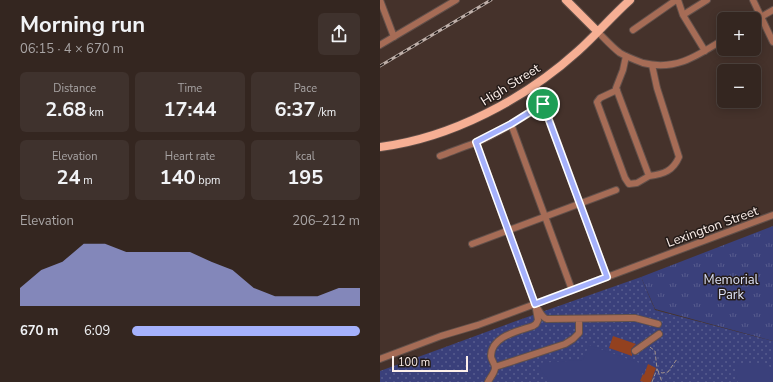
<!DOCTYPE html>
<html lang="en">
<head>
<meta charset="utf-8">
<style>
	body { margin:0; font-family:"Nunito Sans",sans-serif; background:#3f322d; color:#f1f3f6; height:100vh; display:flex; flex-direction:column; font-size:15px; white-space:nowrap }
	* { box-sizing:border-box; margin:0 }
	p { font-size:13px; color:#a9a5a5 }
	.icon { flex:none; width:22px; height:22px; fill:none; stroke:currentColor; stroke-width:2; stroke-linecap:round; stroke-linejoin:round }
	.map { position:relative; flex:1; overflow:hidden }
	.details { display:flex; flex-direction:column; background:#342620; width:380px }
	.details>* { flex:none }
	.controls { position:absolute; left:337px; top:12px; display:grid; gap:8px }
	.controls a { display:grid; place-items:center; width:44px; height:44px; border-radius:6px; background:#342620; box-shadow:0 2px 10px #0003,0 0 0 1px #4e433e; font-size:20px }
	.scale { position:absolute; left:12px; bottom:10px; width:76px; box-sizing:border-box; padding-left:4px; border:2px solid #fcefea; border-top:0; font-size:11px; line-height:14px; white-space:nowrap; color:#fcefea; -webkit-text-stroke:3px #251c19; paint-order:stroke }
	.pin { position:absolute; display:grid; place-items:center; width:34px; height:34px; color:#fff; margin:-17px; border:2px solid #fff; border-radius:50%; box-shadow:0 1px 4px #0007 }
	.round { display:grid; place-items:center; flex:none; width:42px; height:42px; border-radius:6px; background:#3f322d }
	.head { display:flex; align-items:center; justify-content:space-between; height:68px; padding:0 20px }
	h1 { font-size:22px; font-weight:700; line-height:30px }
	.stats { display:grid; grid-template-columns:repeat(3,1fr); gap:6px; height:68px; padding:4px 20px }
	.stats div { display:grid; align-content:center; border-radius:6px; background:#3f322d; text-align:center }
	.stats b { font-size:20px; font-weight:700 }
	.stats small { font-size:11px; font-weight:400 }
	.stats p { font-size:11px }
	.chart { height:112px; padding:8px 20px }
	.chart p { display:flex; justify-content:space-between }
	.chart svg { width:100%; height:72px; margin-top:4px; fill:#a5b1fc; opacity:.7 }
	ul { padding:0 20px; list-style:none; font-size:13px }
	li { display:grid; grid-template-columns:64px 48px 1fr; align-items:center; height:30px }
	li i { height:10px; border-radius:5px; background:#a5b1fc }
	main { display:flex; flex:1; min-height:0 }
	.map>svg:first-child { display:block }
	.grass { fill:url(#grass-dots) }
	.park { fill:url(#park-tufts) }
	.pitch { fill:#3a407b }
	.building { fill:#93411f }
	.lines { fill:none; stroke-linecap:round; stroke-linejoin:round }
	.minor-casing { stroke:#62504a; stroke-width:8 }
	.major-casing { stroke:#62504a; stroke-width:10 }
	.path { stroke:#a2938d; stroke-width:1; stroke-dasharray:4 2; stroke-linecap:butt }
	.minor { stroke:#a66c56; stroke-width:6 }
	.major { stroke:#f6af94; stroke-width:8 }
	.rail-casing { stroke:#beafa9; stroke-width:3 }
	.rail { stroke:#251c19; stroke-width:1.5; stroke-dasharray:4.5; stroke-linecap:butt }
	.route-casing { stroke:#fff; stroke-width:8 }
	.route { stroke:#a5b1fc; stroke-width:5 }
	.labels { text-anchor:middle; stroke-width:3; stroke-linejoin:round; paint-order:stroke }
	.street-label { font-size:13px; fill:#fcefea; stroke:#251c19 }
	.park-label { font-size:13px; fill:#dbe0f5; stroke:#251c19 }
</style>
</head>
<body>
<main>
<section class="details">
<div class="head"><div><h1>Morning run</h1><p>06:15 · 4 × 670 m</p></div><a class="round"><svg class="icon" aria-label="share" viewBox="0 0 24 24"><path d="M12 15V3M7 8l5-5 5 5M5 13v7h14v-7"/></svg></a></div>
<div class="stats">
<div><p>Distance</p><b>2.68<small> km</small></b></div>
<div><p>Time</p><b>17:44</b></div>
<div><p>Pace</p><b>6:37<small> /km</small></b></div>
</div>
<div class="stats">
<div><p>Elevation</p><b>24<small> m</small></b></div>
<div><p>Heart rate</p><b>140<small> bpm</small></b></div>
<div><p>kcal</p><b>195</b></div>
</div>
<div class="chart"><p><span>Elevation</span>206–212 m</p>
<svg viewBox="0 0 160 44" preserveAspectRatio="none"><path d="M0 44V33L10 22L20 17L30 6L40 6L50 11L60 11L70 11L80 11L90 17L100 22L110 33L120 38L130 38L140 38L150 33L160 33V44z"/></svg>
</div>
<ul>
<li><b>670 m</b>6:09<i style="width:100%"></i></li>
</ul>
</section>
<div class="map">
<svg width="393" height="382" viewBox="0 0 393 382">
	<defs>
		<pattern id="grass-dots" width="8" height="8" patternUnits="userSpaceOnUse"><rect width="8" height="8" fill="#3a407b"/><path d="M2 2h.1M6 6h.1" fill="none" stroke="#575c8e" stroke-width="1.8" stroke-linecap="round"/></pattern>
		<pattern id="park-tufts" width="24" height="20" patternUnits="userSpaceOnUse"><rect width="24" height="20" fill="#3a407b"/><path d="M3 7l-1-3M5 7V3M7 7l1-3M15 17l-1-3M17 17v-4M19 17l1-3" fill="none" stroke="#575c8e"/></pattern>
	</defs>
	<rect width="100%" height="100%" fill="#45322b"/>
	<path class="grass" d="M 261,277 L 275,310 L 393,341 L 393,382 L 0,382 L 0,371 L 136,321 Z"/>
	<path class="park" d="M 393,226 L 393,341 L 275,309 L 261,277 Z"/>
	<path class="pitch" d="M 209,345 L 265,365 L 259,382 L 171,382 L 161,371 L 158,363 L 203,360 Z
		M 356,365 L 388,365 L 393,370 L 393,382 L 358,382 L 356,375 Z"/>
	<path class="building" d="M 233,336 L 256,344 L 251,349 L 251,352 L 252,354 L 252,356 L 229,348 Z
		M 268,364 L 276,368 L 271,382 L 264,382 L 260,381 L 263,374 L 264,375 Z"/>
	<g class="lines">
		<g class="minor-casing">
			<path id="minor" d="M 0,0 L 14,37
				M 298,0 L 303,15 L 325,51
				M 373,0 L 393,42
				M 303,15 L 327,0
				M 374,21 L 393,10
				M 253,30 L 296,0
				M 217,31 C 225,39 232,47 240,53 C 247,57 255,60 263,63 C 296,71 317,56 344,39
				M 0,45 L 76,0
				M 246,56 L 243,70 L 236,88 L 269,176 C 284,174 293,171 299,157 L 277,88 L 272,65
				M 156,84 L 227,277
				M 237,90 L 220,98 L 217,102 L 245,178 L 249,184 L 257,183 L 269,176
				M 131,124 L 192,290
				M 96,142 L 155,304 L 158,320 L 156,324 L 153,326 C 139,331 111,336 111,356 C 111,360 115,363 115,368 C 115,372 110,378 108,382
				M 60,156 C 71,152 83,147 95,143 C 119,133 141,119 163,104
				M 92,244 L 236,190
				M 156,306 C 159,310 162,318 167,319 L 248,318 L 255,318 L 278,324
				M 255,351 L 279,334
				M 0,359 L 61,336 L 98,325 L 155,304 L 227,277 L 393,215
				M 115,367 L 185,344 L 193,339 L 199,333 L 199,319"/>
		</g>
		<g class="major-casing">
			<path id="major" d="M 186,0 L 217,31
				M 0,147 C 71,138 145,99 198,51 C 216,35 232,16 250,0"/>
		</g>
		<path class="path" d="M 270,347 L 275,351 L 277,369 L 278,371 L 282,373 L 288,372 L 297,359
			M 278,371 L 282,382
			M 272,382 L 277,369"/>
		<use href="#minor" class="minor"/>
		<use href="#major" class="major"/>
		<g class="rail-casing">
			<path id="rail" d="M 0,66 L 111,0"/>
		</g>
		<use href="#rail" class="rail"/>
	</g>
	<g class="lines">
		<g class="route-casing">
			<path id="route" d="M 163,104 L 227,277 L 155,304 L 96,142 L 131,124 Z"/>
		</g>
		<use href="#route" class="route"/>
	</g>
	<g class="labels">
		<g class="street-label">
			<text transform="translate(130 84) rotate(-32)" y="5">High Street</text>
			<text transform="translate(332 226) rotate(-20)" y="5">Lexington Street</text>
		</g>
		<g class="park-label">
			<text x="351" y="284">Memorial<tspan x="351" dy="15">Park</tspan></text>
		</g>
	</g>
</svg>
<div class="controls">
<a>+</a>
<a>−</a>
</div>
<div class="scale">100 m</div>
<div class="pin" style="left:163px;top:104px;background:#1e9e55"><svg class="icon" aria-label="arrive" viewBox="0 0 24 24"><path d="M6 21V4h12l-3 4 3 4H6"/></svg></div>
</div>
</main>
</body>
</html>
